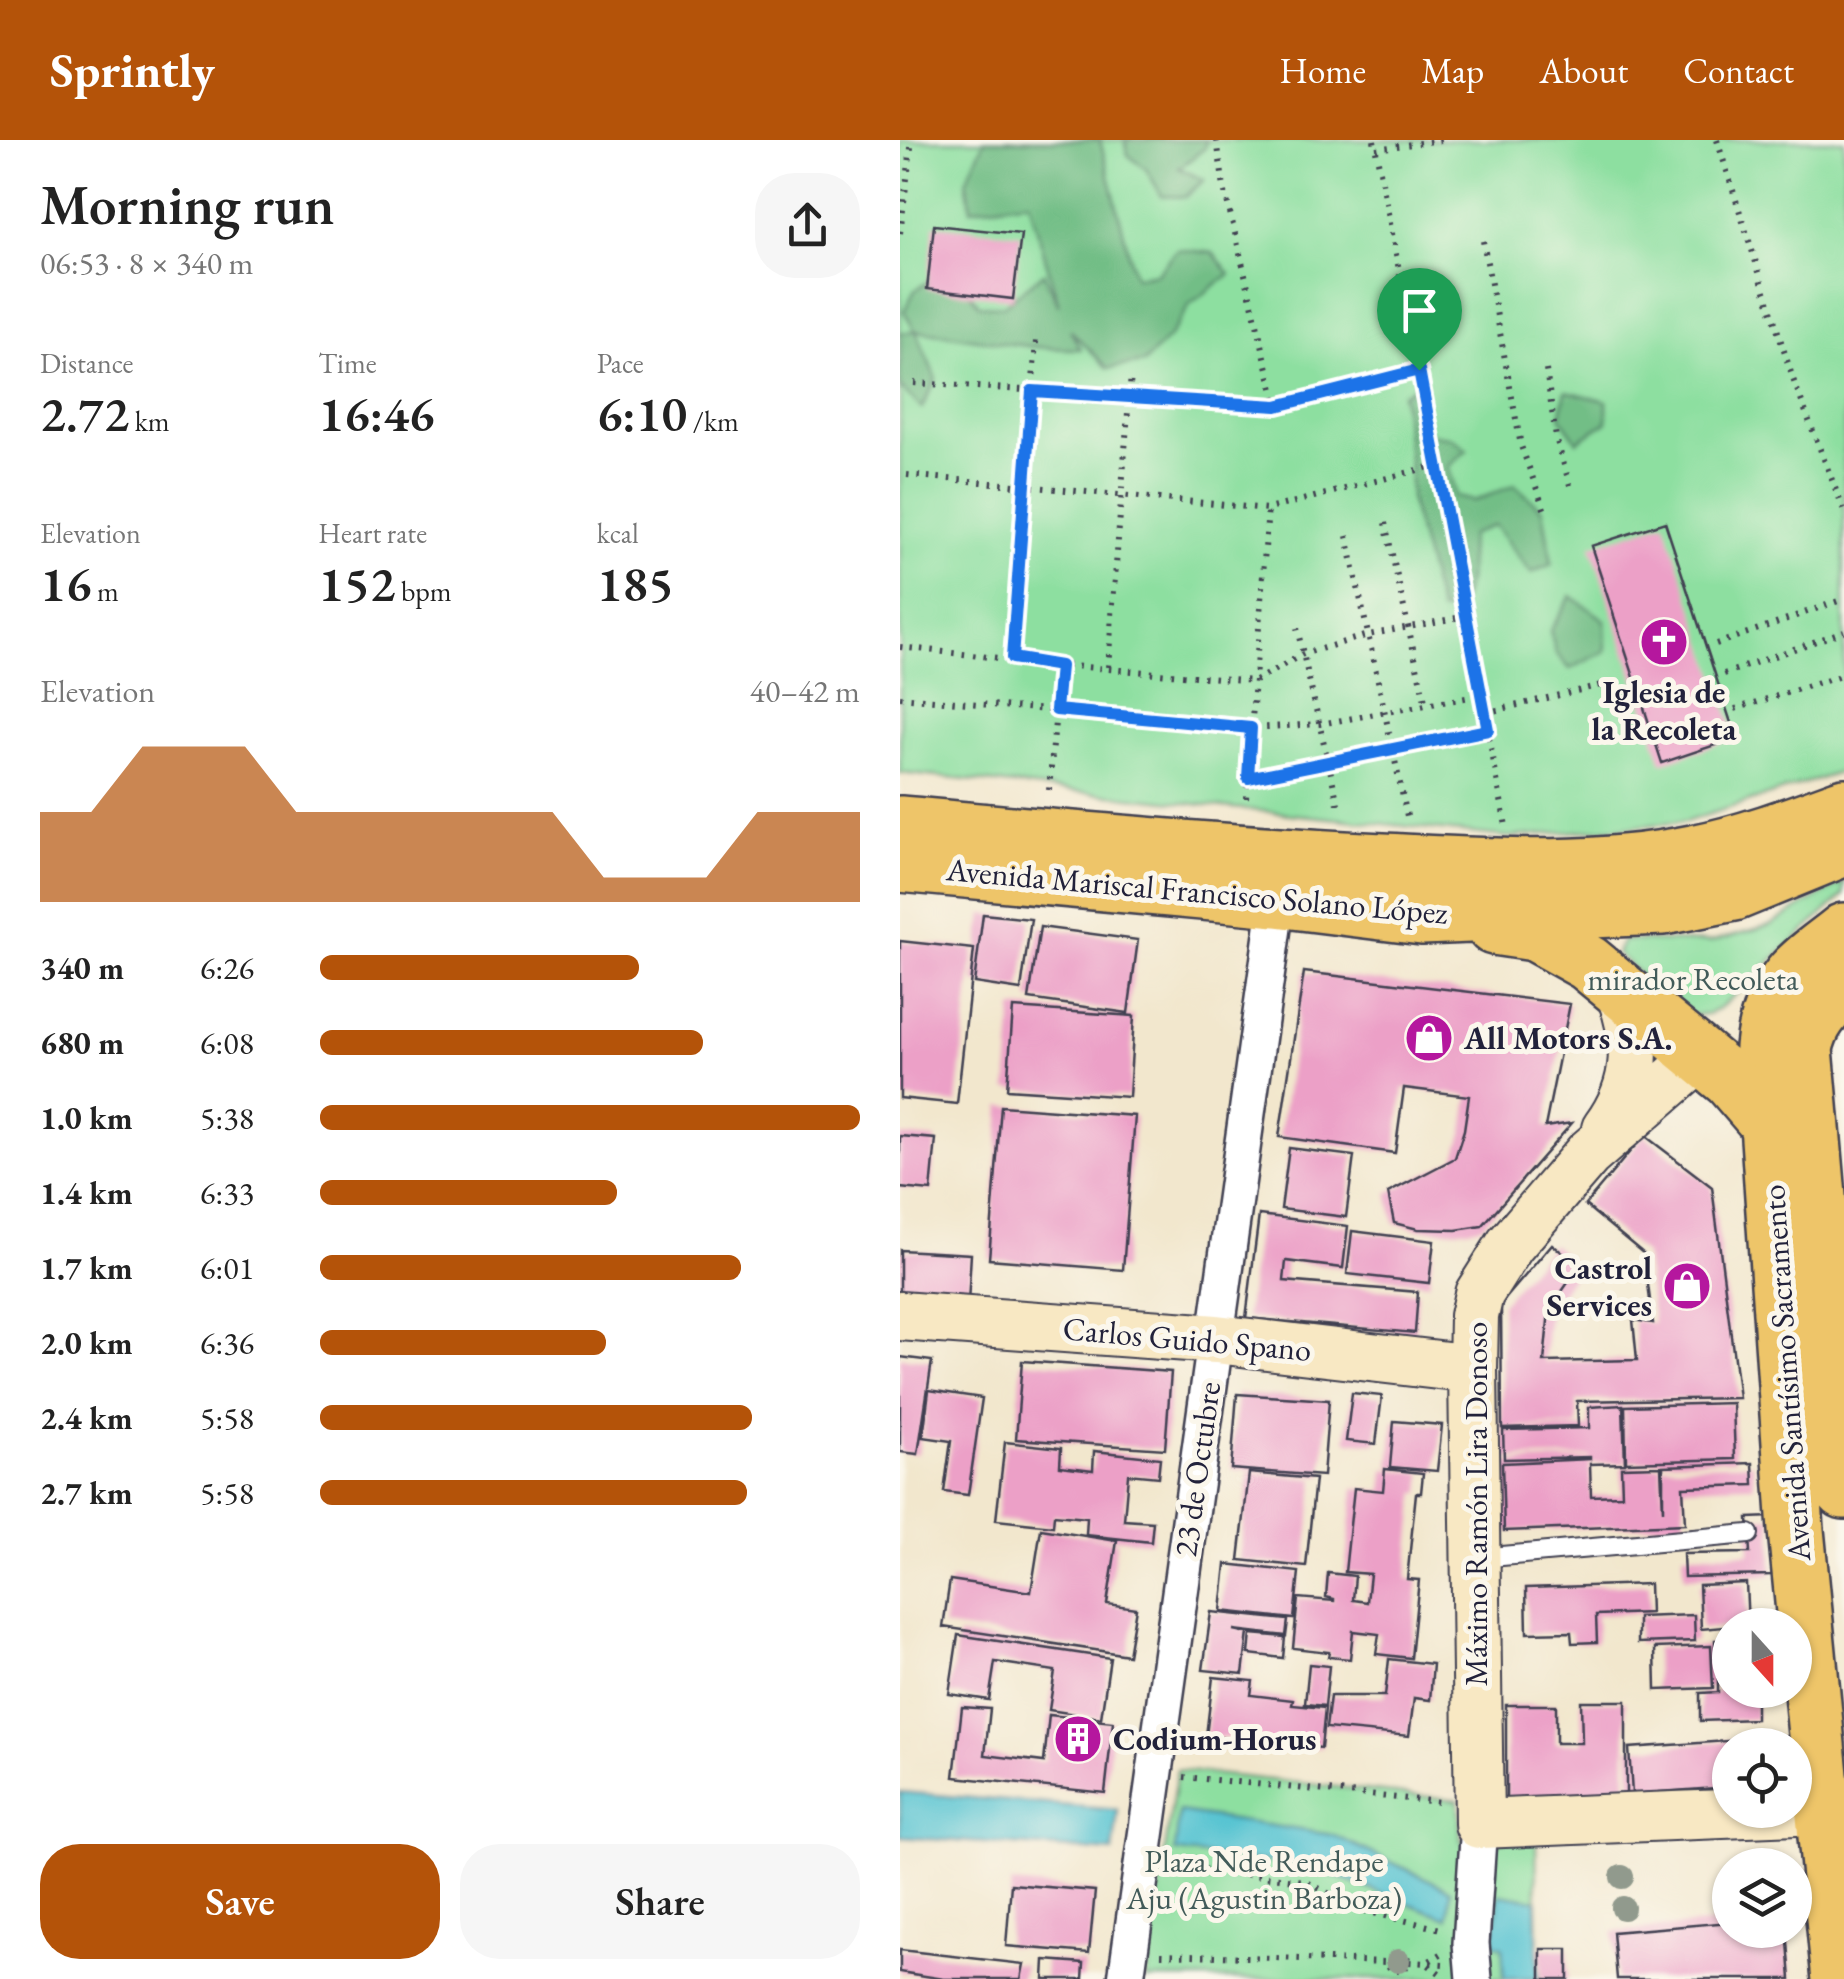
<!DOCTYPE html>
<html lang="en">
<head>
<meta charset="utf-8">
<style>
	body { margin:0; font-family:"EB Garamond",serif; background:#f6f6f6; color:#222; height:100vh; display:flex; flex-direction:column; font-size:38px; white-space:nowrap }
	* { box-sizing:border-box; margin:0 }
	p { font-size:32px; color:#767676 }
	.icon { flex:none; width:55px; height:55px; fill:none; stroke:currentColor; stroke-width:2; stroke-linecap:round; stroke-linejoin:round }
	.map { position:relative; flex:1; overflow:hidden }
	.side { display:flex; flex-direction:column; background:#fff; width:900px }
	.side>* { flex:none }
	.needle { width:65px; rotate:159deg }
	.controls { position:absolute; left:812px; top:1468px; display:grid; gap:20px }
	.controls a { display:grid; place-items:center; width:100px; height:100px; border-radius:50%; background:#fff; box-shadow:0 2px 8px #0004; font-size:50px }
	.pin { position:absolute; display:grid; place-items:center; width:85px; height:85px; color:#fff; margin:-102px -42px; border-radius:50% 50% 50% 0; rotate:-45deg; box-shadow:0 0 10px #0007 }
	.pin .icon { rotate:45deg }
	.round { display:grid; place-items:center; flex:none; width:105px; height:105px; border-radius:40px; background:#f6f6f6 }
	.summary { display:flex; align-items:center; justify-content:space-between; height:170px; padding:0 40px }
	h1 { font-size:55px; font-weight:600; line-height:75px }
	.figures { display:grid; grid-template-columns:repeat(3,1fr); gap:15px; height:170px; padding:10px 40px }
	.figures div { display:grid; align-content:center }
	.figures b { font-size:50px; font-weight:600 }
	.figures small { font-size:28px; font-weight:400 }
	.figures p { font-size:28px }
	.chart { height:280px; padding:20px 40px }
	.chart p { display:flex; justify-content:space-between }
	.chart svg { width:100%; height:180px; margin-top:10px; fill:#b45309; opacity:.7 }
	.cta { display:flex; gap:20px; margin-top:auto; padding:20px 40px }
	.cta a { flex:1; height:115px; border-radius:40px; background:#b45309; color:#fff; font-size:40px; font-weight:600; line-height:115px; text-align:center }
	.cta a+a { background:#f6f6f6; color:#222 }
	ul { padding:0 40px; list-style:none; font-size:32px }
	li { display:grid; grid-template-columns:160px 120px 1fr; align-items:center; height:75px }
	li i { height:25px; border-radius:12px; background:#b45309 }
	header { display:flex; align-items:center; gap:60px; box-sizing:border-box; height:140px; padding:0 50px; background:#b45309; color:#fff }
	header strong { font-size:48px }
	nav { display:flex; gap:55px; margin-inline-start:auto; font-size:35px }
	main { display:flex; flex:1; min-height:0 }
	.map>svg:first-child { display:block }
	.green { fill:#8ddfa0; stroke:#58806e; stroke-width:2.5 }
	.forest { fill:#72be86; stroke:#4a7060; stroke-width:2.5 }
	.water { fill:#58c4d2; stroke:#3d7386; stroke-width:2.5 }
	.building { fill:#eca0c7 }
	.lines { fill:none; stroke-linecap:round; stroke-linejoin:round }
	.lane-casing { stroke:#414051; stroke-width:22 }
	.street-casing { stroke:#414051; stroke-width:40 }
	.secondary-casing { stroke:#414051; stroke-width:52 }
	.primary-casing { stroke:#414051; stroke-width:60 }
	.highway-casing { stroke:#414051; stroke-width:60 }
	.path { stroke:#414051; stroke-width:6; stroke-dasharray:2.5 8; stroke-linecap:butt }
	.lane { stroke:#fff; stroke-width:18 }
	.street { stroke:#fff; stroke-width:35 }
	.secondary { stroke:#f8e8c3; stroke-width:48 }
	.primary { stroke:#eec569; stroke-width:55 }
	.highway { stroke:#eec569; stroke-width:55 }
	.tree { fill:#919a8d }
	.route-casing { stroke:#fff; stroke-width:20 }
	.route { stroke:#1a73e8; stroke-width:12 }
	.labels { text-anchor:middle; stroke-width:10; stroke-linejoin:round; paint-order:stroke }
	.poi-label { font-size:32px; font-weight:bold; fill:#22223b; stroke:#fbf7ec; text-anchor:start }
	.street-label { font-size:32px; fill:#22223b; stroke:#fbf7ec }
	.park-label { font-size:32px; fill:#425b59; stroke:#fbf7ec }
</style>
</head>
<body>
<header>
<strong>Sprintly</strong>
<nav><a>Home</a><a>Map</a><a>About</a><a>Contact</a></nav>
</header>
<main>
<section class="side">
<div class="summary"><div><h1>Morning run</h1><p>06:53 · 8 × 340 m</p></div><a class="round"><svg class="icon" aria-label="share" viewBox="0 0 24 24"><path d="M12 15V3M7 8l5-5 5 5M5 13v7h14v-7"/></svg></a></div>
<div class="figures">
<div><p>Distance</p><b>2.72<small> km</small></b></div>
<div><p>Time</p><b>16:46</b></div>
<div><p>Pace</p><b>6:10<small> /km</small></b></div>
</div>
<div class="figures">
<div><p>Elevation</p><b>16<small> m</small></b></div>
<div><p>Heart rate</p><b>152<small> bpm</small></b></div>
<div><p>kcal</p><b>185</b></div>
</div>
<div class="chart"><p><span>Elevation</span>40–42 m</p>
<svg viewBox="0 0 160 44" preserveAspectRatio="none"><path d="M0 44V22L10 22L20 6L30 6L40 6L50 22L60 22L70 22L80 22L90 22L100 22L110 38L120 38L130 38L140 22L150 22L160 22V44z"/></svg>
</div>
<ul>
<li><b>340 m</b>6:26<i style="width:59%"></i></li>
<li><b>680 m</b>6:08<i style="width:71%"></i></li>
<li><b>1.0 km</b>5:38<i style="width:100%"></i></li>
<li><b>1.4 km</b>6:33<i style="width:55%"></i></li>
<li><b>1.7 km</b>6:01<i style="width:78%"></i></li>
<li><b>2.0 km</b>6:36<i style="width:53%"></i></li>
<li><b>2.4 km</b>5:58<i style="width:80%"></i></li>
<li><b>2.7 km</b>5:58<i style="width:79%"></i></li>
</ul>
<div class="cta"><a>Save</a><a>Share</a></div>
</section>
<div class="map">
<svg width="944" height="1839" viewBox="0 0 944 1839">
	<rect width="100%" height="100%" fill="#fbf7ec"/>
	<filter id="ink" filterUnits="userSpaceOnUse"><feTurbulence type="fractalNoise" baseFrequency=".01" numOctaves="2"/><feDisplacementMap in="SourceGraphic" scale="20" xChannelSelector="R" yChannelSelector="G"/><feConvolveMatrix kernelMatrix="1 2 1 2 8 2 1 2 1" color-interpolation-filters="sRGB"/></filter>
	<filter id="wash" filterUnits="userSpaceOnUse"><feTurbulence type="fractalNoise" baseFrequency=".0048" numOctaves="4" result="noise"/><feDisplacementMap in="SourceGraphic" scale="40" xChannelSelector="R" yChannelSelector="G"/><feGaussianBlur stdDeviation="2.25" result="paint"/><feColorMatrix in="noise" values="0 0 0 0 0 0 0 0 0 0 0 0 0 0 0 0 0 1.4 0 .05"/><feComposite in="paint" operator="in"/></filter>
	<g filter="url(#wash)">
		<rect width="100%" height="100%" fill="#f2e7cd"/>
		<path class="green" d="M 0,0 L 944,0 L 944,631 L 785,682 L 609,697 L 0,633 Z
			M 944,742 L 944,755 L 821,867 L 808,874 L 783,876 L 717,813 L 723,800 L 810,802 L 870,785 Z
			M 277,1630 L 558,1660 L 561,1701 L 636,1700 L 638,1839 L 246,1839 Z"/>
		<path class="forest" d="M 85,0 L 200,0 L 235,137 L 257,133 L 277,109 L 313,113 L 330,134 L 290,164 L 270,196 L 244,223 L 208,228 L 170,190 L 181,209 C 125,210 72,196 16,191 L 36,239 L 22,268 L 0,247 L 0,193 L 15,191 L 4,171 L 15,150 L 50,127 L 79,165 L 103,166 L 144,133 L 159,166 L 129,61 L 71,69 L 66,41 Z
			M 225,0 L 306,0 L 305,8 L 279,28 L 304,40 L 285,57 L 262,56 L 246,29 L 228,15 Z
			M 517,245 L 526,293 L 552,298 L 567,310 L 548,327 L 556,357 L 574,361 L 615,345 L 643,370 L 652,424 L 631,433 L 594,385 L 570,395 L 568,441 L 558,470 L 540,472 L 510,360 L 510,325 L 502,254 Z
			M 666,251 L 707,261 L 707,282 L 677,301 L 660,277 Z
			M 671,456 L 705,480 L 706,511 L 670,529 L 656,513 L 650,491 Z"/>
		<path class="water" d="M 0,1652 L 218,1670 L 213,1712 L 0,1697 Z
			M 279,1672 L 433,1695 L 551,1750 L 548,1778 L 408,1726 L 275,1712 Z
			M 599,1754 L 636,1760 L 638,1839 L 604,1839 L 602,1806 L 593,1804 Z"/>
		<g id="blocks">
			<path class="building" d="M 34,85 L 121,94 L 113,159 L 27,149 Z
				M 765,382 L 836,598 L 762,623 L 691,406 Z
				M 83,774 L 131,779 L 121,850 L 74,843 Z
				M 140,787 L 238,800 L 228,873 L 129,859 Z
				M 0,801 L 74,809 L 57,964 L 0,958 Z
				M 404,832 L 670,864 L 645,987 L 672,983 L 582,1086 L 556,1090 L 518,1089 L 494,1083 L 488,1053 L 555,1018 L 564,990 L 569,956 L 504,948 L 495,1013 L 379,997 Z
				M 113,868 L 234,876 L 229,957 L 107,949 Z
				M 101,966 L 235,976 L 223,1130 L 89,1119 Z
				M 744,995 L 812,1047 L 839,1258 L 677,1261 L 678,1286 L 602,1288 L 601,1164 L 652,1104 L 679,1127 L 649,1170 L 644,1222 L 737,1220 L 733,1180 L 753,1183 L 744,1114 L 685,1065 Z
				M 0,996 L 36,999 L 31,1051 L 0,1048 Z
				M 389,1008 L 454,1016 L 446,1077 L 381,1069 Z
				M 359,1075 L 448,1086 L 443,1128 L 386,1121 L 384,1141 L 518,1152 L 515,1193 L 346,1178 Z
				M 452,1091 L 534,1101 L 529,1143 L 447,1134 Z
				M 0,1110 L 71,1114 L 68,1163 L 0,1159 Z
				M 0,1217 L 32,1221 L 18,1314 L 0,1312 Z
				M 122,1221 L 271,1232 L 265,1309 L 116,1299 Z
				M 29,1250 L 82,1258 L 68,1355 L 44,1352 L 51,1301 L 23,1297 Z
				M 452,1253 L 482,1256 L 476,1304 L 446,1301 Z
				M 337,1254 L 429,1260 L 423,1336 L 331,1329 Z
				M 833,1263 L 835,1319 L 726,1322 L 725,1266 Z
				M 723,1265 L 725,1323 L 690,1324 L 691,1356 L 722,1355 L 721,1327 L 761,1326 L 763,1371 L 763,1326 L 853,1323 L 854,1345 L 783,1347 L 785,1384 L 604,1391 L 602,1323 L 690,1319 L 690,1317 L 604,1319 L 603,1290 L 689,1288 L 689,1267 Z
				M 494,1281 L 542,1285 L 537,1331 L 490,1327 Z
				M 105,1302 L 161,1308 L 160,1326 L 193,1330 L 194,1311 L 260,1318 L 258,1337 L 228,1334 L 224,1380 L 253,1382 L 251,1402 L 186,1395 L 187,1378 L 154,1375 L 153,1386 L 96,1380 Z
				M 485,1329 L 523,1333 L 521,1353 L 516,1353 L 507,1439 L 519,1440 L 511,1518 L 476,1514 L 479,1494 L 453,1491 L 450,1519 L 428,1517 L 429,1512 L 393,1508 L 398,1458 L 434,1461 L 434,1459 L 426,1457 L 428,1433 L 455,1436 L 453,1460 L 467,1462 L 470,1434 L 445,1432 L 454,1348 L 483,1351 Z
				M 349,1333 L 415,1339 L 406,1427 L 339,1420 Z
				M 872,1377 L 872,1435 L 784,1437 L 783,1414 L 850,1413 L 848,1378 Z
				M 141,1389 L 217,1401 L 207,1464 L 236,1468 L 228,1515 L 43,1487 L 50,1440 L 131,1452 Z
				M 326,1424 L 399,1432 L 394,1479 L 321,1471 Z
				M 846,1443 L 848,1485 L 801,1489 L 799,1445 Z
				M 749,1444 L 750,1473 L 696,1475 L 697,1502 L 672,1503 L 671,1492 L 627,1493 L 626,1448 Z
				M 311,1472 L 388,1480 L 386,1496 L 334,1490 L 348,1493 L 343,1534 L 303,1530 Z
				M 794,1475 L 795,1501 L 738,1503 L 738,1477 Z
				M 351,1494 L 385,1497 L 383,1518 L 349,1514 Z
				M 58,1495 L 210,1518 L 201,1578 L 149,1570 L 155,1531 L 95,1522 L 89,1560 L 49,1554 Z
				M 815,1500 L 830,1500 L 830,1519 L 815,1519 Z
				M 811,1506 L 813,1548 L 756,1550 L 755,1508 Z
				M 489,1519 L 533,1524 L 530,1560 L 514,1558 L 509,1596 L 426,1588 L 430,1556 L 485,1556 Z
				M 409,1524 L 429,1526 L 425,1566 L 405,1564 Z
				M 313,1537 L 353,1541 L 351,1555 L 393,1560 L 392,1565 L 425,1568 L 421,1608 L 306,1596 Z
				M 818,1538 L 830,1538 L 830,1550 L 856,1550 L 856,1579 L 800,1581 L 800,1553 L 818,1552 Z
				M 681,1561 L 726,1561 L 726,1666 L 606,1666 L 606,1565 L 656,1565 L 656,1603 L 682,1603 Z
				M 62,1567 L 90,1569 L 85,1615 L 144,1622 L 149,1575 L 213,1582 L 205,1653 L 54,1637 Z
				M 841,1600 L 842,1605 L 830,1605 L 830,1647 L 732,1654 L 729,1608 Z
				M 111,1744 L 195,1751 L 189,1813 L 106,1806 Z
				M 830,1782 L 830,1790 L 887,1790 L 891,1839 L 717,1839 L 713,1792 Z
				M 641,1809 L 668,1809 L 668,1839 L 641,1839 Z
				M 0,1810 L 124,1824 L 121,1839 L 44,1839 L 0,1832 Z
				M 145,1820 L 184,1823 L 183,1839 L 144,1839 Z"/>
		</g>
	</g>
	<g filter="url(#ink)">
		<use href="#blocks" fill-opacity="0" stroke="#414051" stroke-width="2.5"/>
		<g class="lines">
			<g class="lane-casing">
				<path id="lane" d="M 579,1418 L 849,1394"/>
			</g>
			<g class="street-casing">
				<path id="street" d="M 226,1839 L 377,759
					M 574,1839 L 571,1803 L 579,1684"/>
			</g>
			<g class="secondary-casing">
				<path id="secondary" d="M 800,917 L 688,1014 L 610,1105 L 579,1154 L 574,1176 L 573,1229 L 579,1684 L 944,1669
					M 706,989 C 740,943 739,898 718,847
					M 0,1176 L 316,1199 L 573,1229"/>
			</g>
			<g class="primary-casing">
				<path id="primary" d="M 944,849 C 924,868 910,882 905,909 L 944,1351
					M 940,1839 L 896,1390 L 868,984 C 861,930 854,883 891,836 C 905,819 927,805 944,791"/>
			</g>
			<g class="highway-casing">
				<path id="highway" d="M 0,684 C 161,698 322,713 483,721 C 586,726 690,734 793,713 C 844,703 895,684 944,666
					M 0,724 L 377,759 L 522,777 L 763,767 L 834,753 L 944,708
					M 594,787 L 634,793 L 688,823 L 830,940 L 868,984"/>
			</g>
			<path class="path" d="M 317,0 L 324,48 L 377,266
				M 474,0 L 606,686
				M 817,0 L 893,239 L 944,371
				M 476,9 L 541,0
				M 0,93 L 12,0
				M 583,101 L 621,306 L 646,374
				M 646,230 L 656,298 L 672,352
				M 14,243 L 377,266 L 519,230
				M 7,335 L 368,369 L 537,325
				M 485,383 L 526,566
				M 447,396 L 508,681
				M 397,488 L 439,668
				M 816,504 L 944,459
				M 0,507 L 160,525 L 355,541 L 403,514 L 468,495 L 566,476
				M 112,518 L 136,201
				M 208,527 L 231,234
				M 824,534 L 944,491
				M 0,557 L 351,588 L 420,584 L 582,555
				M 835,569 L 944,535
				M 585,573 L 701,545
				M 347,639 L 588,590
				M 149,650 L 160,525
				M 346,658 L 368,369
				M 284,1637 L 540,1662
				M 273,1726 L 405,1741 L 460,1770 L 541,1789
				M 261,1814 L 487,1822 L 497,1812 L 507,1816 L 509,1822 L 504,1831 L 491,1831 L 487,1822
				M 541,1814 L 526,1823 L 542,1835
				M 509,1822 L 543,1824"/>
			<use href="#lane" class="lane"/>
			<use href="#street" class="street"/>
			<use href="#secondary" class="secondary"/>
			<use href="#primary" class="primary"/>
			<use href="#highway" class="highway"/>
		</g>
		<g class="tree">
			<circle cx="722" cy="1737" r="12"/>
			<circle cx="723" cy="1768" r="12"/>
			<circle cx="498" cy="1821" r="12"/>
		</g>
	</g>
	<g class="lines" filter="url(#ink)">
		<g class="route-casing">
			<path id="route" d="M 519,230 L 588,590 L 348,638 L 351,588 L 156,570 L 160,526 L 112,518 L 132,251 L 377,266 Z"/>
		</g>
		<use href="#route" class="route"/>
	</g>
	<defs>
		<g id="church-disc" transform="scale(2.5)"><circle r="9.5" fill="#b5179e" stroke="#fbf7ec"/><path d="M-1.2-6h2.4v3.5h3.3v2.4h-3.3V6h-2.4V-.1h-3.3v-2.4h3.3Z" fill="#fff"/></g>
		<g id="shop-disc" transform="scale(2.5)"><circle r="9.5" fill="#b5179e" stroke="#fbf7ec"/><path d="M-5-2.5h2.3a2.7 3.5 0 0 1 5.4 0H5L5.5 6h-11ZM-1.5-2.5h3a1.5 2.3 0 0 0-3 0Z" fill="#fff"/></g>
		<g id="building-disc" transform="scale(2.5)"><circle r="9.5" fill="#b5179e" stroke="#fbf7ec"/><path d="M-4-6H4V6H1V3H-1V6H-4ZM-2.5-4.3h1.7v1.8h-1.7ZM.8-4.3h1.7v1.8H.8ZM-2.5-1h1.7V.8h-1.7ZM.8-1h1.7V.8H.8Z" fill="#fff"/></g>
	</defs>
	<g fill-rule="evenodd">
		<use href="#church-disc" x="764" y="502"/>
		<use href="#shop-disc" x="529" y="898"/>
		<use href="#shop-disc" x="787" y="1146"/>
		<use href="#building-disc" x="178" y="1599"/>
	</g>
	<g class="labels">
		<g class="poi-label">
			<text x="764" y="563" text-anchor="middle">Iglesia de<tspan x="764" dy="37">la Recoleta</tspan></text>
			<text x="564" y="909">All Motors S.A.</text>
			<text x="752" y="1139" text-anchor="end">Castrol<tspan x="752" dy="37">Services</tspan></text>
			<text x="213" y="1610">Codium-Horus</text>
		</g>
		<g class="street-label">
			<text transform="translate(297 751) rotate(5)" y="11">Avenida Mariscal Francisco Solano López</text>
			<text transform="translate(287 1199) rotate(5)" y="11">Carlos Guido Spano</text>
			<text transform="translate(886 1233) rotate(-94)" y="11">Avenida Santísimo Sacramento</text>
			<text transform="translate(297 1329) rotate(-82)" y="11">23 de Octubre</text>
			<text transform="translate(576 1364) rotate(-90)" y="11">Máximo Ramón Lira Donoso</text>
		</g>
		<g class="park-label">
			<text x="793" y="850">mirador Recoleta</text>
			<text x="364" y="1732">Plaza Nde Rendape<tspan x="364" dy="37">Aju (Agustin Barboza)</tspan></text>
		</g>
	</g>
</svg>
<div class="controls">
<a><svg class="needle" viewBox="-14 -14 28 28"><path d="M0-13l5 13h-10z" fill="#e53935"/><path d="M0 13l5-13h-10z" fill="#767676"/></svg></a>
<a><svg class="icon" aria-label="locate" viewBox="0 0 24 24"><circle cx="12" cy="12" r="6"/><path d="M12 2v4M12 18v4M2 12h4M18 12h4"/></svg></a>
<a><svg class="icon" aria-label="layers" viewBox="0 0 24 24"><path d="M12 4l9 5-9 5-9-5zM3 14l9 5 9-5"/></svg></a>
</div>
<div class="pin" style="left:519px;top:230px;background:#1e9e55"><svg class="icon" aria-label="arrive" viewBox="0 0 24 24"><path d="M6 21V4h12l-3 4 3 4H6"/></svg></div>
</div>
</main>
</body>
</html>
